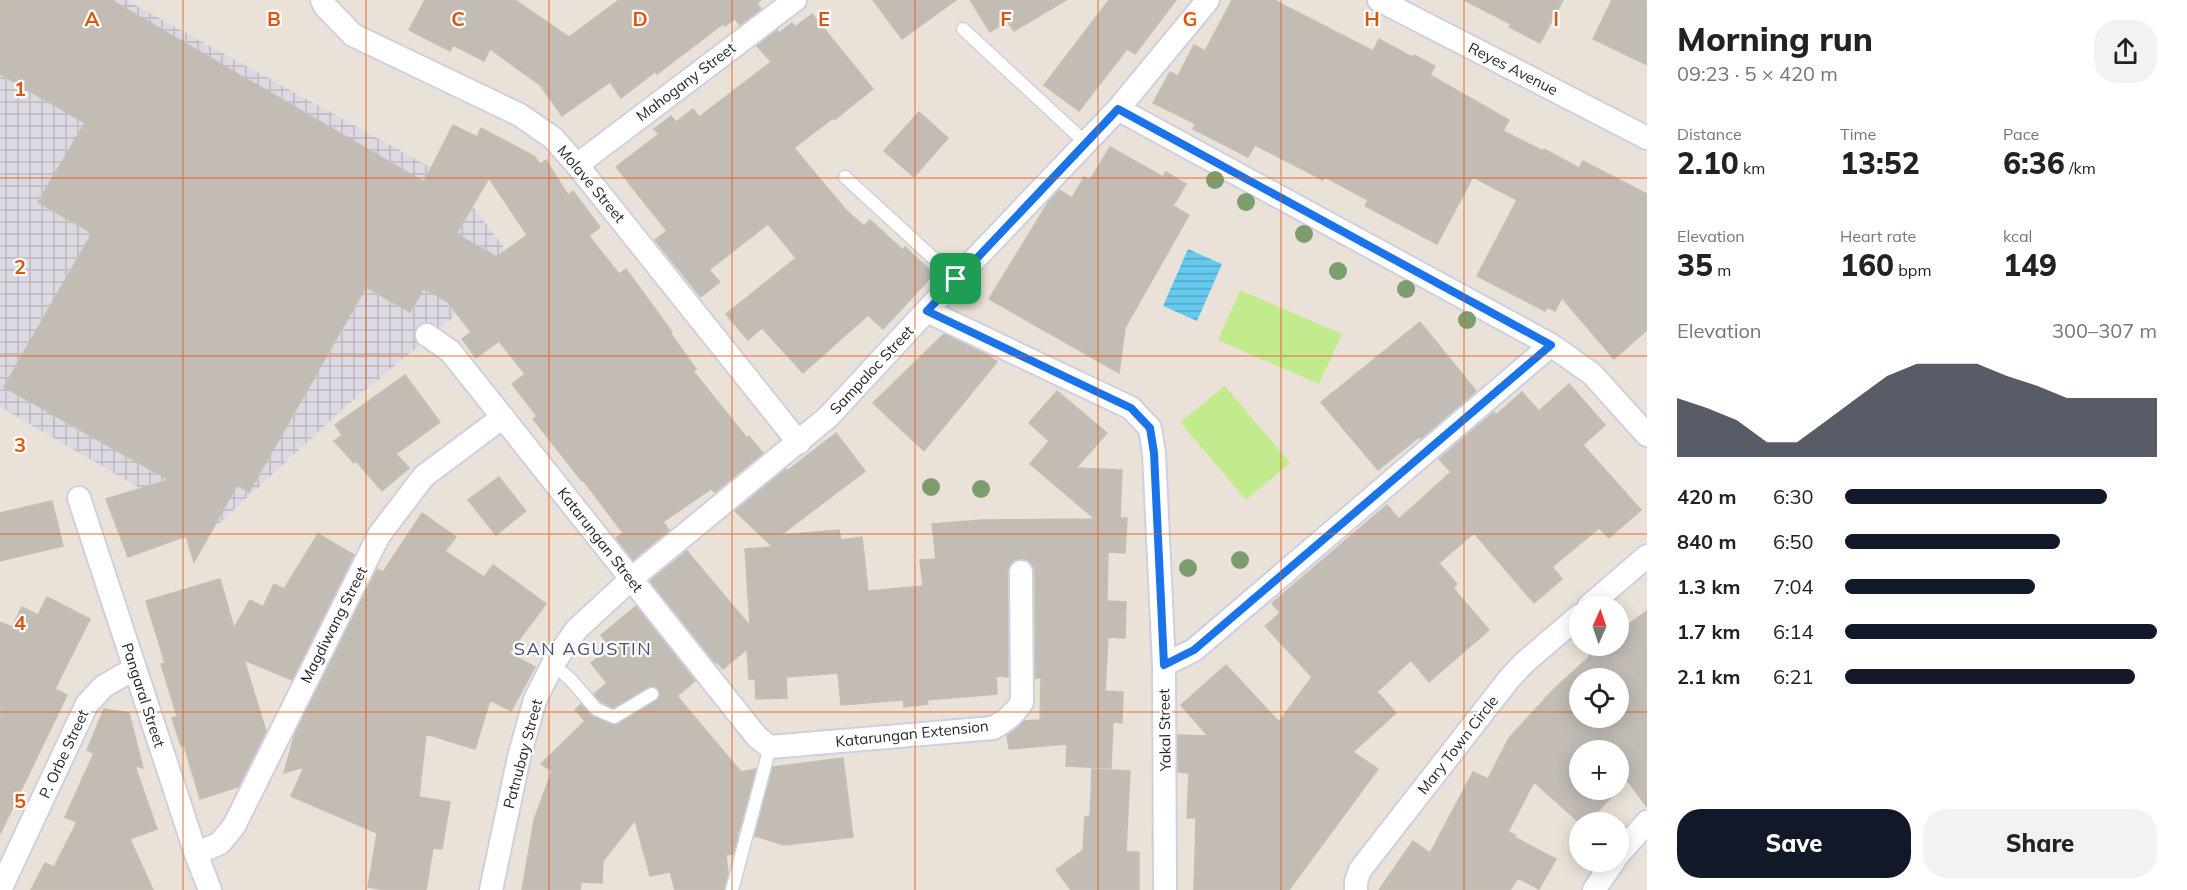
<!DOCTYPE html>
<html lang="en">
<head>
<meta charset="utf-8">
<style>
	body { margin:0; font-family:Mulish,sans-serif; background:#f2f2f2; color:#222; height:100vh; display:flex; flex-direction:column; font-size:22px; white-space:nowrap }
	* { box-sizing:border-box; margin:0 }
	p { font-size:20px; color:#767676 }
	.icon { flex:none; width:33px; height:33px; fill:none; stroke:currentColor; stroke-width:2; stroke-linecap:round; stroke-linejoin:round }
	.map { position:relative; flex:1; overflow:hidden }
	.details { display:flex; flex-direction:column; background:#fff; width:540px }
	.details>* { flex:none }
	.needle { width:39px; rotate:3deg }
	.buttons { position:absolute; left:1569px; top:596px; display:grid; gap:12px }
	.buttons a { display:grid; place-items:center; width:60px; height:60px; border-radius:50%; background:#fff; box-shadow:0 3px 15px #0003; font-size:30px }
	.pin { position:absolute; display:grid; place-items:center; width:51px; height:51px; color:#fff; margin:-26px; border-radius:12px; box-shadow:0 3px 9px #0006 }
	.round { display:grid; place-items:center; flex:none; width:63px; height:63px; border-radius:24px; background:#f2f2f2 }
	.summary { display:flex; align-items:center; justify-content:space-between; height:102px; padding:0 30px }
	h1 { font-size:33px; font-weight:800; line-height:45px }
	.stats { display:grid; grid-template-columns:repeat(3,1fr); gap:9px; height:102px; padding:6px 30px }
	.stats div { display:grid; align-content:center }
	.stats b { font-size:30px; font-weight:800 }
	.stats small { font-size:16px; font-weight:400 }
	.stats p { font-size:16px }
	.chart { height:168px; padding:12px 30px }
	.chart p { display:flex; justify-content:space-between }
	.chart svg { width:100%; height:108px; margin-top:6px; fill:#111827; opacity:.7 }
	.button { display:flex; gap:12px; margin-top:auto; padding:12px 30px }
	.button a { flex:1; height:69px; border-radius:24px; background:#111827; color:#fff; font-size:24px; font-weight:800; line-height:69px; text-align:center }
	.button a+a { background:#f2f2f2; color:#222 }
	ul { padding:0 30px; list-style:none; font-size:20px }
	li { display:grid; grid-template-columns:96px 72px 1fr; align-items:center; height:45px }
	li i { height:15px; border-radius:8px; background:#111827 }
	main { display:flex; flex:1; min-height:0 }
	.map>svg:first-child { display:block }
	.industrial { fill:url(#industrial-grid) }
	.pitch { fill:#c2eb8d }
	.water { fill:url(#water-rules) }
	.building { fill:#c2bcb5; stroke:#c5beb2; stroke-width:1.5; fill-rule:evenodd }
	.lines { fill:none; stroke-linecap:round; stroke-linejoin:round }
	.service-casing { stroke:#cdd0e1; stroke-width:15 }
	.minor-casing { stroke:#cdd0e1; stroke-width:26 }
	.service { stroke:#fff; stroke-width:12 }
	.minor { stroke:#fff; stroke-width:22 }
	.tree { fill:#7e9d6e }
	.route-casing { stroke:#fff; stroke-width:12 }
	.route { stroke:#1a73e8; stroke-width:8 }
	.grid { fill:none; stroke:#de560d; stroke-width:1.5; stroke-opacity:0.55 }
	.labels { text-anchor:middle; stroke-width:4.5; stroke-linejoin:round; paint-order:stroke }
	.street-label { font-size:15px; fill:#272727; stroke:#fff }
	.quarter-label { font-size:18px; letter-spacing:1.5px; fill:#474f78; stroke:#fff }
	.grid-label { font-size:20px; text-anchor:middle; font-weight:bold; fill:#de560d; stroke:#fff; stroke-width:4.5; stroke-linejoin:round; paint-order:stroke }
</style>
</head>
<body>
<main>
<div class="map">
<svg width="1647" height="890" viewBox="0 0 1647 890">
	<defs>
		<pattern id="industrial-grid" width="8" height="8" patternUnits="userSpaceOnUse" patternTransform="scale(1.5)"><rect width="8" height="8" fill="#dcd9e2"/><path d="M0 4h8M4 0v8" fill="none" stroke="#bdbac2"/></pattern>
		<pattern id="water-rules" width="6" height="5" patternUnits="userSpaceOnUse" patternTransform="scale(1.5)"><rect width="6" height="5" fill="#66caf0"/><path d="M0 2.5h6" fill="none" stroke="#54a4c2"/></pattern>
	</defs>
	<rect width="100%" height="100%" fill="#eae2d8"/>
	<path class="industrial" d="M 0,0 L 126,0 L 450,178 L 517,264 L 345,407 L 212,530 L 0,407 Z"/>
	<path class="pitch" d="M 1240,290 L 1342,334 L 1319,384 L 1218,340 Z
		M 1225,386 L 1290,463 L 1246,500 L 1180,422 Z"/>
	<path class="water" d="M 1188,249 L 1222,264 L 1197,321 L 1163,306 Z"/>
	<path class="building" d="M 0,0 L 111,0 L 424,182 L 453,125 L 477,137 L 481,128 L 534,156 L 540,164 L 546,160 L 568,195 L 573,191 L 600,227 L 589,236 L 619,274 L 626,269 L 672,332 L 671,334 L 696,369 L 693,371 L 747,438 L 749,436 L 763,453 L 715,492 L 711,489 L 663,522 L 669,530 L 633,560 L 616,538 L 623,533 L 583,480 L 582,481 L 533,419 L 537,416 L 512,384 L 525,374 L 499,341 L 476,358 L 462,339 L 471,332 L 448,302 L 424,288 L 410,312 L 366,287 L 249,492 L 237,485 L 194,562 L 186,536 L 128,557 L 106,499 L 169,480 L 4,387 L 92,233 L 38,202 L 85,123 L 0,74 ZM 489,178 L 527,235 L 497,257 L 456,234 Z
		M 425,0 L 515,0 L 569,37 L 619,0 L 761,0 L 757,3 L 761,9 L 740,25 L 735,19 L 725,26 L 723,24 L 657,74 L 656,71 L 621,98 L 610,82 L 562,116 L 540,85 L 490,49 L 484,61 L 453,45 L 450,51 L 409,30 Z
		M 873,0 L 956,0 L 902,39 Z
		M 970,0 L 1066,0 L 1014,31 L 1007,21 L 990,32 Z
		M 1109,0 L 1176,0 L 1135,54 L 1127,49 L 1079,111 L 1044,85 Z
		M 1232,0 L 1274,0 L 1373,51 L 1379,39 L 1412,57 L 1414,55 L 1435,66 L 1430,75 L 1509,120 L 1503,131 L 1543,151 L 1544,149 L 1579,168 L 1583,161 L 1647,194 L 1647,330 L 1614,359 L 1562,298 L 1555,311 L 1547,307 L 1545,311 L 1477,276 L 1517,200 L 1473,177 L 1437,244 L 1365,206 L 1368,200 L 1325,177 L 1323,180 L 1255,145 L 1248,157 L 1193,129 L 1196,124 L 1153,103 L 1170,72 L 1178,76 L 1194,45 L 1205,51 Z
		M 1464,0 L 1563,0 L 1540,43 L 1509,27 L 1511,24 Z
		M 1612,0 L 1647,0 L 1647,65 L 1593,39 Z
		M 812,14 L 873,89 L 834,120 L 833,118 L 794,148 L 846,210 L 864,226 L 870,220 L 903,250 L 905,247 L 934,274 L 883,329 L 868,315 L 803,373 L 762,328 L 748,340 L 726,314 L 796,258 L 768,224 L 709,270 L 720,282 L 701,297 L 655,240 L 667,231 L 616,167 L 659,134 L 654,129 L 671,116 L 676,122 L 693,109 L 699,117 L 771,62 L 757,46 L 777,30 L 779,33 L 792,23 L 795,27 Z
		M 919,112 L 948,138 L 914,177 L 884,151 Z
		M 1110,147 L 1163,177 L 1166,172 L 1186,184 L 1173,206 L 1189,215 L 1125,328 L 1119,373 L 989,299 L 1049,201 L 1059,190 L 1072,198 L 1084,177 L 1090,180 Z
		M 1420,322 L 1476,391 L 1421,439 L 1419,437 L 1378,470 L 1321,402 Z
		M 944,334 L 987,355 L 997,362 L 924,451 L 873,403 Z
		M 405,375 L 440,422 L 396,454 L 409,468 L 382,491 L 356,461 L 354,463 L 334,441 L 342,435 L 335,425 Z
		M 1569,384 L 1605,425 L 1583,445 L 1641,510 L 1609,538 L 1599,528 L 1552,567 L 1562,579 L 1534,603 L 1474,533 L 1439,563 L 1457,584 L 1453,588 L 1489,630 L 1429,682 L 1411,660 L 1377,692 L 1396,713 L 1353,752 L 1378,769 L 1289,890 L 1194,890 L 1196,818 L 1187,818 L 1189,773 L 1178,772 L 1178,735 L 1208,736 L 1181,705 L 1226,665 L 1279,722 L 1312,677 L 1265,626 L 1280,613 L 1272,603 L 1387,505 L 1399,519 L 1451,472 L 1439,459 L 1494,412 L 1496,415 L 1522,392 L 1539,411 Z
		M 1057,391 L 1107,433 L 1076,468 L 1122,470 L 1120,518 L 1127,518 L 1125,553 L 1108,552 L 1107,601 L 1126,602 L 1125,638 L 1108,637 L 1105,691 L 1123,692 L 1122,723 L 1113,722 L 1111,768 L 1066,766 L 1067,744 L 1009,749 L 1007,735 L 1024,721 L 1040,720 L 1041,678 L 1035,678 L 1035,572 L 1032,565 L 1027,560 L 1020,559 L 1014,561 L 1008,572 L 1008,677 L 996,676 L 997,694 L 927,700 L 928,704 L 904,707 L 903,700 L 841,705 L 838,673 L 786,677 L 787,698 L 756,699 L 755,679 L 749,679 L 747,649 L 723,669 L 717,662 L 715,663 L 650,581 L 687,551 L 750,626 L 745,549 L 773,547 L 735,511 L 786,469 L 787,471 L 836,433 L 865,471 L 781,535 L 839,530 L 841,540 L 862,537 L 868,591 L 923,586 L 920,560 L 936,559 L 932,524 L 982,520 L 1095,519 L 1030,464 L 1049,441 L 1029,423 Z
		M 499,477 L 526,511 L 496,535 L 468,500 Z
		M 52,501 L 63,546 L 0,561 L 0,513 Z
		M 422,513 L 456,537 L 445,551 L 484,577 L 493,565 L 546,604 L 509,653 L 535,667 L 511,711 L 490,700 L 475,749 L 426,734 L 419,797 L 450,802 L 442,849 L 433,848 L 426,890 L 386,890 L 368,887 L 377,833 L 291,796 L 304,767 L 284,773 L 295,733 L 377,569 L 383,572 Z
		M 318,534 L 354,555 L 292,680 L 244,660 L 266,731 L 238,787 L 200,799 L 184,745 L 181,746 L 172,718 L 177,716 L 161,664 L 165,663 L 146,601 L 220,579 L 234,628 L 250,600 L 263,607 L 274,584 L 284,589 Z
		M 47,597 L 90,619 L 55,689 L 67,695 L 0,834 L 0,622 L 12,627 L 22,607 L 38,615 Z
		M 636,606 L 695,681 L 677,696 L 741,772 L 756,769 L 739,831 L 737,831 L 738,835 L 733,854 L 726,855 L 728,873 L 724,890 L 675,890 L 670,872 L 650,876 L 635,820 L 603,861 L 602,883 L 581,882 L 580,890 L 522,890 L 534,820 L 552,771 L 541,764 L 585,721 L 575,710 L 581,704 L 592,716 L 615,725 L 659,697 L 659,689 L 651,686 L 613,708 L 601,702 L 594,694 L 607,683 L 591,663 L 610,647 L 601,635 Z
		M 1647,611 L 1647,807 L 1627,780 L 1588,822 L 1580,823 L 1534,782 L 1508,832 L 1515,835 L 1514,837 L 1556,859 L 1539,889 L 1518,878 L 1510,890 L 1379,890 L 1413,841 L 1430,853 L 1473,772 L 1488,779 L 1509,738 L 1553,690 L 1590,656 L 1582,645 L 1618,645 L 1618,632 ZM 1580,678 L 1618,678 L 1618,717 L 1580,717 ZM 1580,750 L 1618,750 L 1618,789 L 1580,789 Z
		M 104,709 L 129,713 L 143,768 L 135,766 L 157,829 L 130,839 L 153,890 L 31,890 L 45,863 L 54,867 L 77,822 L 65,817 L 94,753 L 87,750 Z
		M 843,758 L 853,837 L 784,845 L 755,836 L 773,767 Z
		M 1092,769 L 1130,771 L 1126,852 L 1139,852 L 1139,890 L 1071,890 L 1056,870 L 1083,850 L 1085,817 L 1090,817 Z"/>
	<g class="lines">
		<g class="service-casing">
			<path id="service" d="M 963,29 L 1086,143
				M 845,177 L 956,279
				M 553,664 L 572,681 L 596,709 L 614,717 L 652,694
				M 732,890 L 770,747"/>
		</g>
		<g class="minor-casing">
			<path id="minor" d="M 322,0 L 325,6 L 353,35 L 520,115 L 553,138 L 577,165 L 799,443
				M 1379,0 L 1647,138
				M 1118,109 L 1551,345 L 1592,374 L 1647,435
				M 577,165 L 795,0
				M 927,311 L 1131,408 L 1150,428 L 1154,453 L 1164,665 L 1165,890
				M 427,335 L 450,351 L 757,737 L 770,747 L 993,728 C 1005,721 1014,715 1022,702 L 1021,572
				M 79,498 L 196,854 L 210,890
				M 1589,606 L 1647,556
				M 1164,665 L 1194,650 L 1551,345
				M 196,854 L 220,843 L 234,826 L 379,535 L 424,476 L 503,417
				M 1618,855 L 1647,822
				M 0,890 L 87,704 L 104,686 L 134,669
				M 491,890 L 519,757 L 535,700 L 553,664 L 576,630 L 631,579 L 828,417 L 956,279 L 1118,109 L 1208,0
				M 1356,890 L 1356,882 L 1360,870 L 1509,679 L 1524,663 L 1580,615
				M 1594,890 L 1614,861"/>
		</g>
		<use href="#service" class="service"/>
		<use href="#minor" class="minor"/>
	</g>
	<g class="tree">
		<circle cx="1215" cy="180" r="9"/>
		<circle cx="1246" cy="202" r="9"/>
		<circle cx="1304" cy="234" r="9"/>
		<circle cx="1338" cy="271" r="9"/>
		<circle cx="1406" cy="289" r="9"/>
		<circle cx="1467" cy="320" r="9"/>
		<circle cx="931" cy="487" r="9"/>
		<circle cx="981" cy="489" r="9"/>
		<circle cx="1240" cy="560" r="9"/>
		<circle cx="1188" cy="568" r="9"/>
	</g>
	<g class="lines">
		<g class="route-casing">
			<path id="route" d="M 1118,109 L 1551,345 L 1194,650 L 1164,665 L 1154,453 L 1150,428 L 1131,408 L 927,311 Z"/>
		</g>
		<use href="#route" class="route"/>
	</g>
	<path class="grid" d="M 183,0 L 183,890M 366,0 L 366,890M 549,0 L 549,890M 732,0 L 732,890M 915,0 L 915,890M 1098,0 L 1098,890M 1281,0 L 1281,890M 1464,0 L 1464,890M 0,178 L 1647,178M 0,356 L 1647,356M 0,534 L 1647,534M 0,712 L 1580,712M 1618,712 L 1647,712"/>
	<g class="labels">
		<g class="street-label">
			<text transform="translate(1513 69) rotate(27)" y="5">Reyes Avenue</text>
			<text transform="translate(686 82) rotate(-37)" y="5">Mahogany Street</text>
			<text transform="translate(591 184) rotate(50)" y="5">Molave Street</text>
			<text transform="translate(872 370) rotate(-47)" y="5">Sampaloc Street</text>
			<text transform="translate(600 540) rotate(52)" y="5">Katarungan Street</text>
			<text transform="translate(334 625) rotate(-63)" y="5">Magdiwang Street</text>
			<text transform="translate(143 695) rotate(72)" y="5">Pangaral Street</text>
			<text transform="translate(1165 730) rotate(-91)" y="5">Yakal Street</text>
			<text transform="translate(912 734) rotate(-6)" y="5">Katarungan Extension</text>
			<text transform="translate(1458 745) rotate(-52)" y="5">Mary Town Circle</text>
			<text transform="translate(64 754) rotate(-65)" y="5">P. Orbe Street</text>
			<text transform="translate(523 754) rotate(-75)" y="5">Patnubay Street</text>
		</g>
		<g class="quarter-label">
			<text x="583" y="655">SAN AGUSTIN</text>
		</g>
	</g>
	<g class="grid-label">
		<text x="92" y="26">A</text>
		<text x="274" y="26">B</text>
		<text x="458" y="26">C</text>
		<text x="640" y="26">D</text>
		<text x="824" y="26">E</text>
		<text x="1006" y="26">F</text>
		<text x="1190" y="26">G</text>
		<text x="1372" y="26">H</text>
		<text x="1556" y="26">I</text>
		<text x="20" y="96">1</text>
		<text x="20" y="274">2</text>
		<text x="20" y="452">3</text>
		<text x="20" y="630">4</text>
		<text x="20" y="808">5</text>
	</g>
</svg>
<div class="buttons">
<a><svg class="needle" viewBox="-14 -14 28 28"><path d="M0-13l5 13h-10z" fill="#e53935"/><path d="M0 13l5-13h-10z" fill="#767676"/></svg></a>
<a><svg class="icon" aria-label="locate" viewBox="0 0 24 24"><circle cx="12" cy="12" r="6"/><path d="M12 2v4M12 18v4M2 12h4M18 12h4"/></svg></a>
<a>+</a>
<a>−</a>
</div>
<div class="pin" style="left:956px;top:279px;background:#1e9e55"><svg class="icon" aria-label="arrive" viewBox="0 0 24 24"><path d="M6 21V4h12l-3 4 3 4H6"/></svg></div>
</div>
<section class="details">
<div class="summary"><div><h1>Morning run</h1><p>09:23 · 5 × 420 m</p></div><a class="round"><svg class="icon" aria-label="share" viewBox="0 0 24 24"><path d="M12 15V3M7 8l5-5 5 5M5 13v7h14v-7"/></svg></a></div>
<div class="stats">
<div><p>Distance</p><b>2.10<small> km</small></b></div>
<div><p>Time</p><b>13:52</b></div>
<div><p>Pace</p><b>6:36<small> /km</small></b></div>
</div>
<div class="stats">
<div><p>Elevation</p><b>35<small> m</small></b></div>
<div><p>Heart rate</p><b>160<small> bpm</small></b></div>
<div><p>kcal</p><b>149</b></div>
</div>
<div class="chart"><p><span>Elevation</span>300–307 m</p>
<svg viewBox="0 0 160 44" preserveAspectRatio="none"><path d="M0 44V20L10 24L20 29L30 38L40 38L50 29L60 20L70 11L80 6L90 6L100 6L110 11L120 15L130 20L140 20L150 20L160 20V44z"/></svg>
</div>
<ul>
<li><b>420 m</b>6:30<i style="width:84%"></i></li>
<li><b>840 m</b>6:50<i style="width:69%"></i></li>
<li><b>1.3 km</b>7:04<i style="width:61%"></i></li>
<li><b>1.7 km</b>6:14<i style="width:100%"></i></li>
<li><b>2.1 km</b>6:21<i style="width:93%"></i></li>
</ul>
<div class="button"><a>Save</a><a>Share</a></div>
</section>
</main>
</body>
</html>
